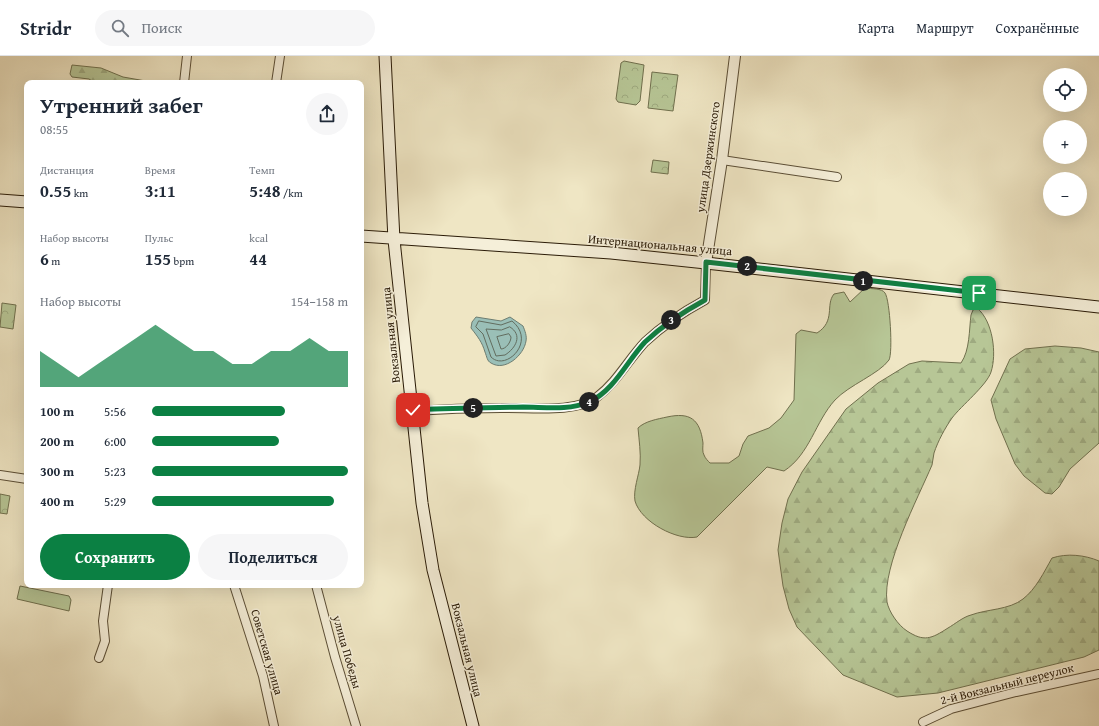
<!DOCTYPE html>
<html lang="ru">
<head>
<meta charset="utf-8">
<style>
	body { margin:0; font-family:"Gentium Book Plus",serif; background:#f6f6f7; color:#1f2937; height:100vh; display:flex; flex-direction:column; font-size:15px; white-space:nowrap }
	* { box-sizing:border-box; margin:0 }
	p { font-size:13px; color:#747a83 }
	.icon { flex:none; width:22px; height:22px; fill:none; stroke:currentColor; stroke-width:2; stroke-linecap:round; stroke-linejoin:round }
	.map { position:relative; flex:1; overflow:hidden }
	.side { position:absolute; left:24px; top:24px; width:340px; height:508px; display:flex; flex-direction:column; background:#fff; border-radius:8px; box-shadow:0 4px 16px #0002 }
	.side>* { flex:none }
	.controls { position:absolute; left:1043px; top:12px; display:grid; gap:8px }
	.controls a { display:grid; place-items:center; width:44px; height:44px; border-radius:50%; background:#fff; box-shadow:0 4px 16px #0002; font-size:20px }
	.pin { position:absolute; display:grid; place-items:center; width:34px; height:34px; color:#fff; margin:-17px; border-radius:8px; box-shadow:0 2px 6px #0006 }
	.km { position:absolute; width:20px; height:20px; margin:-10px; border-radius:50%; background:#222; color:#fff; font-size:11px; line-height:20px; text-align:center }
	.round { display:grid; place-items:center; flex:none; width:42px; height:42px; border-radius:21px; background:#f6f6f7 }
	.summary { display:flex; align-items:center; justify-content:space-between; height:68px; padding:0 16px }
	h1 { font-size:22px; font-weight:700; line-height:30px }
	.stats { display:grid; grid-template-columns:repeat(3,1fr); gap:6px; height:68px; padding:4px 16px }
	.stats div { display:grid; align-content:center }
	.stats b { font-size:17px; font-weight:700 }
	.stats small { font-size:11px; font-weight:400 }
	.stats p { font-size:11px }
	.chart { height:112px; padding:8px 16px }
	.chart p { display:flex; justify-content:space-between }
	.chart svg { width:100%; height:72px; margin-top:4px; fill:#0b8043; opacity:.7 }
	.cta { display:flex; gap:8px; margin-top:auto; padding:8px 16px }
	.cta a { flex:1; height:46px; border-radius:24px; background:#0b8043; color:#fff; font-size:16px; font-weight:700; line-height:46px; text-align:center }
	.cta a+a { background:#f6f6f7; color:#1f2937 }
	ul { padding:0 16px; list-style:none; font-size:13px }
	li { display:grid; grid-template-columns:64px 48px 1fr; align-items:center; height:30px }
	li i { height:10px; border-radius:5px; background:#0b8043 }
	header { display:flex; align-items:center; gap:24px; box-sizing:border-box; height:56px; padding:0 20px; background:#fff; border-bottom:1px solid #e0e1e3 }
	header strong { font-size:19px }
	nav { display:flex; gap:22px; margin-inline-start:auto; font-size:14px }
	.search { width:280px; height:36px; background:#f6f6f7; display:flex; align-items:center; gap:10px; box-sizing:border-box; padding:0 14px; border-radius:22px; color:#747a83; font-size:15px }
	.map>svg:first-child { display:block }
	.grass { fill:#b7c696; stroke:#70704e }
	.forest { fill:url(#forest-firs); stroke:#70704e }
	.park { fill:url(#park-crowns); stroke:#70704e }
	.water { fill:#9abfb7; stroke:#6d7d71 }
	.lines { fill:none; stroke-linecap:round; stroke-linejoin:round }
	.shore { stroke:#626d5f; stroke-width:1 }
	.minor-casing { stroke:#5b4e36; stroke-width:10 }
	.tertiary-casing { stroke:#5b4e36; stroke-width:12 }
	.secondary-casing { stroke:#2a1b07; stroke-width:13 }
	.minor { stroke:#f5efd9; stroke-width:8 }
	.tertiary { stroke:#f5efd9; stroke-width:10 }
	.secondary { stroke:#f5efd9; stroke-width:11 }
	.route-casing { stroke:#fff; stroke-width:8 }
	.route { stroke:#0b8043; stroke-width:5 }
	.labels { text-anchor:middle; stroke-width:3; stroke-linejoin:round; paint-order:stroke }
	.street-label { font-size:12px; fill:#2a1b07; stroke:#f5efd9 }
</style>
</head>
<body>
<header>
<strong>Stridr</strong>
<div class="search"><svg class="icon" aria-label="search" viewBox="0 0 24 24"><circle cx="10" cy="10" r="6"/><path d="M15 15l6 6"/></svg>Поиск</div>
<nav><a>Карта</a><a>Маршрут</a><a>Сохранённые</a></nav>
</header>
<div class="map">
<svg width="1099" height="670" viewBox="0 0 1099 670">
	<defs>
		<pattern id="forest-firs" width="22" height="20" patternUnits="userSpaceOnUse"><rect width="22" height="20" fill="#b7c696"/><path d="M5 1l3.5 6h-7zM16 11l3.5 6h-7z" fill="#9eaa80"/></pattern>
		<pattern id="park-crowns" width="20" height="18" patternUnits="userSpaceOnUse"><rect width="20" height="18" fill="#b7c696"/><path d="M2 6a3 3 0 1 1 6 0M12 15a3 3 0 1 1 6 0" fill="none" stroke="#9eaa80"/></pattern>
	</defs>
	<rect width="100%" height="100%" fill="#efe6c4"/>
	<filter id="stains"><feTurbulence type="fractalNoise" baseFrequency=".005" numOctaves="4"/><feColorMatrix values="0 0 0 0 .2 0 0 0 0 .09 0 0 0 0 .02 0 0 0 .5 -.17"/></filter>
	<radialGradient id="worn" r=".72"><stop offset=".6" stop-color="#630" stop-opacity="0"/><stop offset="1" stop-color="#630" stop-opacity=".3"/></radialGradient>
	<path class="grass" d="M 865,232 C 871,233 882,232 885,237 C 890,244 893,297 889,304 C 879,318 849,329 835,344 C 815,366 810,398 784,415 L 767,411 L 697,481 C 677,485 641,466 635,445 C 633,434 639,419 640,409 C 641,397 639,384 638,372 C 645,365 658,363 667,361 C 690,356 700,363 703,387 C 703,390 702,396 704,399 C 705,402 708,405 710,407 L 729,407 L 739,400 L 743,388 L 748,380 L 769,372 L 781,362 L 794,344 L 796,278 L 801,274 L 817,277 C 836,265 825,249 834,238 L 844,236 L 850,246 Z
		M 20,530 L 69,540 L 71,544 L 69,555 L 17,543 Z"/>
	<path class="forest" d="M 72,9 L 101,12 L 123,21 L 157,27 L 95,27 L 89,23 L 72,21 L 70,18 Z
		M 977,252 C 993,265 997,298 991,316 C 987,329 961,350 952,362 C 945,372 938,385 934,397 C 933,401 933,405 932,409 C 918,442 882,510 887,546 C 889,556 898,569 907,575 C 924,586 931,583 948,572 C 955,568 963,561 971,559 C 987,553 1009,554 1023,543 C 1036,533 1044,516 1052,502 C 1067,497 1085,499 1099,505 L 1099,594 L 1084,601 L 938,637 L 897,641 L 843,619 L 797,571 L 789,553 L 783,530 L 778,494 L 782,467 L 788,443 L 802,416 L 846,353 L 878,327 L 909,308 L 922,305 L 961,307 C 970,294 969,274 971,259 L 973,254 Z
		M 1055,290 L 1081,292 L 1099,296 L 1099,387 L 1070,413 L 1059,431 L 1052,438 L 1045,437 L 1024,420 L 1015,408 L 996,363 L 991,344 L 1010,303 L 1025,293 Z"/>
	<path class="park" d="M 624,5 L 644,9 L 640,45 L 636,49 L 618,46 L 616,43 L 621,7 Z
		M 652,16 L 678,19 L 673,55 L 648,52 Z
		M 653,104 L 669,106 L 668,118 L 651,116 Z
		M 2,247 L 16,249 L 13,273 L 0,271 Z
		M 0,438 L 10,440 L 7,458 L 0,457 Z"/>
	<path class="water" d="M 476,261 L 501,265 L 510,261 L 523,270 C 525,275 527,280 526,285 C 524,299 505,316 491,307 C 487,305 487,301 485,296 C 482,286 478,281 471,272 L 472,266 Z"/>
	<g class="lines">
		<path class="shore" d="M 479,265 L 501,269 L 512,265 C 537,285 506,316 491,301 L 483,278 L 476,271 Z
			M 510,271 C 523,279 516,292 505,299 L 496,300 L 486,273 L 501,274 Z
			M 509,278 L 511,281 C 511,286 506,293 501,293 L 497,281 Z"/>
		<g class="minor-casing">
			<path id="minor" d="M 184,27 L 187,0
				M 276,27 L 280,0
				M 722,104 L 837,121
				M 413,355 C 442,353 472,352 501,352 C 529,351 574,358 597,341 C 617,326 628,304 645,286 C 663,269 683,256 705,244 L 706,207
				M 0,419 L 27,423
				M 234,529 L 263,620 L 274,670
				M 316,529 L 335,601 L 356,670
				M 99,602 L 105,585 L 103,565 L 108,529
				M 923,666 L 951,653 L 1016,636 L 1099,618"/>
		</g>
		<g class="tertiary-casing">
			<path id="tertiary" d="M 706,207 L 722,104 L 735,0"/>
		</g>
		<g class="secondary-casing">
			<path id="secondary" d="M 385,0 L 394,184 L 422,447 L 433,514 L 473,670
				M 0,144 L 27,146
				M 361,180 L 611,197 L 706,207 L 1099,251"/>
		</g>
		<use href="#minor" class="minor"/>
		<use href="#tertiary" class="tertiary"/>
		<use href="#secondary" class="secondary"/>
	</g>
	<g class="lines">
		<g class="route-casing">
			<path id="route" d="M 413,354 C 449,352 486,352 523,351 C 544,351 568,355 589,346 C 614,335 627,305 645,286 C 663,269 683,256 705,244 L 706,206 L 979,237"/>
		</g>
		<use href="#route" class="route"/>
	</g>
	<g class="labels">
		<g class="street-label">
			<text transform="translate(708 101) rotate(-82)" y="4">улица Дзержинского</text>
			<text transform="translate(660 189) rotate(5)" y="4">Интернациональная улица</text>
			<text transform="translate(391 279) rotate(-96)" y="4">Вокзальная улица</text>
			<text transform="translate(467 594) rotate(76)" y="4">Вокзальная улица</text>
			<text transform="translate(267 596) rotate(74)" y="4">Советская улица</text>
			<text transform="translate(347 596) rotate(74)" y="4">улица Победы</text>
			<text transform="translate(1007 628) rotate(-14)" y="4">2-й Вокзальный переулок</text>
		</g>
	</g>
	<rect width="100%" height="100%" filter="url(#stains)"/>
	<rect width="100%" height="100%" fill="url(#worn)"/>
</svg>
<div class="controls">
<a><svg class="icon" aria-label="locate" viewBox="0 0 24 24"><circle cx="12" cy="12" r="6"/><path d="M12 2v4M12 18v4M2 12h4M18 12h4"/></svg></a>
<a>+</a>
<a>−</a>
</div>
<div class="pin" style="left:979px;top:237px;background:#1e9e55"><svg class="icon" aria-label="arrive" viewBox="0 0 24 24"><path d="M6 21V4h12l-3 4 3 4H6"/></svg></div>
<div class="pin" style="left:413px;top:354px;background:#d93025"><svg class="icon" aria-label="check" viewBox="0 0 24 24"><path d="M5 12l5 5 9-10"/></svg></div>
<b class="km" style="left:863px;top:225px">1</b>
<b class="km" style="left:747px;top:210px">2</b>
<b class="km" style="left:671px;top:264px">3</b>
<b class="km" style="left:589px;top:346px">4</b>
<b class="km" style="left:473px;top:352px">5</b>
<section class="side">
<div class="summary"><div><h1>Утренний забег</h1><p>08:55</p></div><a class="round"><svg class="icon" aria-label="share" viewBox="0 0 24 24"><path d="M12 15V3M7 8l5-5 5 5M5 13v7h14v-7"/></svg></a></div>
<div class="stats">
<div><p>Дистанция</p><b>0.55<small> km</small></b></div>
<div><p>Время</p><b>3:11</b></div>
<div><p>Темп</p><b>5:48<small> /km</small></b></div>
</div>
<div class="stats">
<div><p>Набор высоты</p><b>6<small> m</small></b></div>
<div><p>Пульс</p><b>155<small> bpm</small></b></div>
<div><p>kcal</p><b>44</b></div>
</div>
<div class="chart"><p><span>Набор высоты</span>154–158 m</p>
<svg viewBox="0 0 160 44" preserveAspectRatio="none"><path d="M0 44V22L10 30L20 38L30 30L40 22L50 14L60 6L70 14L80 22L90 22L100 30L110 30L120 22L130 22L140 14L150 22L160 22V44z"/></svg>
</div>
<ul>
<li><b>100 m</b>5:56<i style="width:68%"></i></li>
<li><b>200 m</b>6:00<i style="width:65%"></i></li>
<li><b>300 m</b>5:23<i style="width:100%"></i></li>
<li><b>400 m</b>5:29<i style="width:93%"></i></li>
</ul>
<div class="cta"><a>Сохранить</a><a>Поделиться</a></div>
</section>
</div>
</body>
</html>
